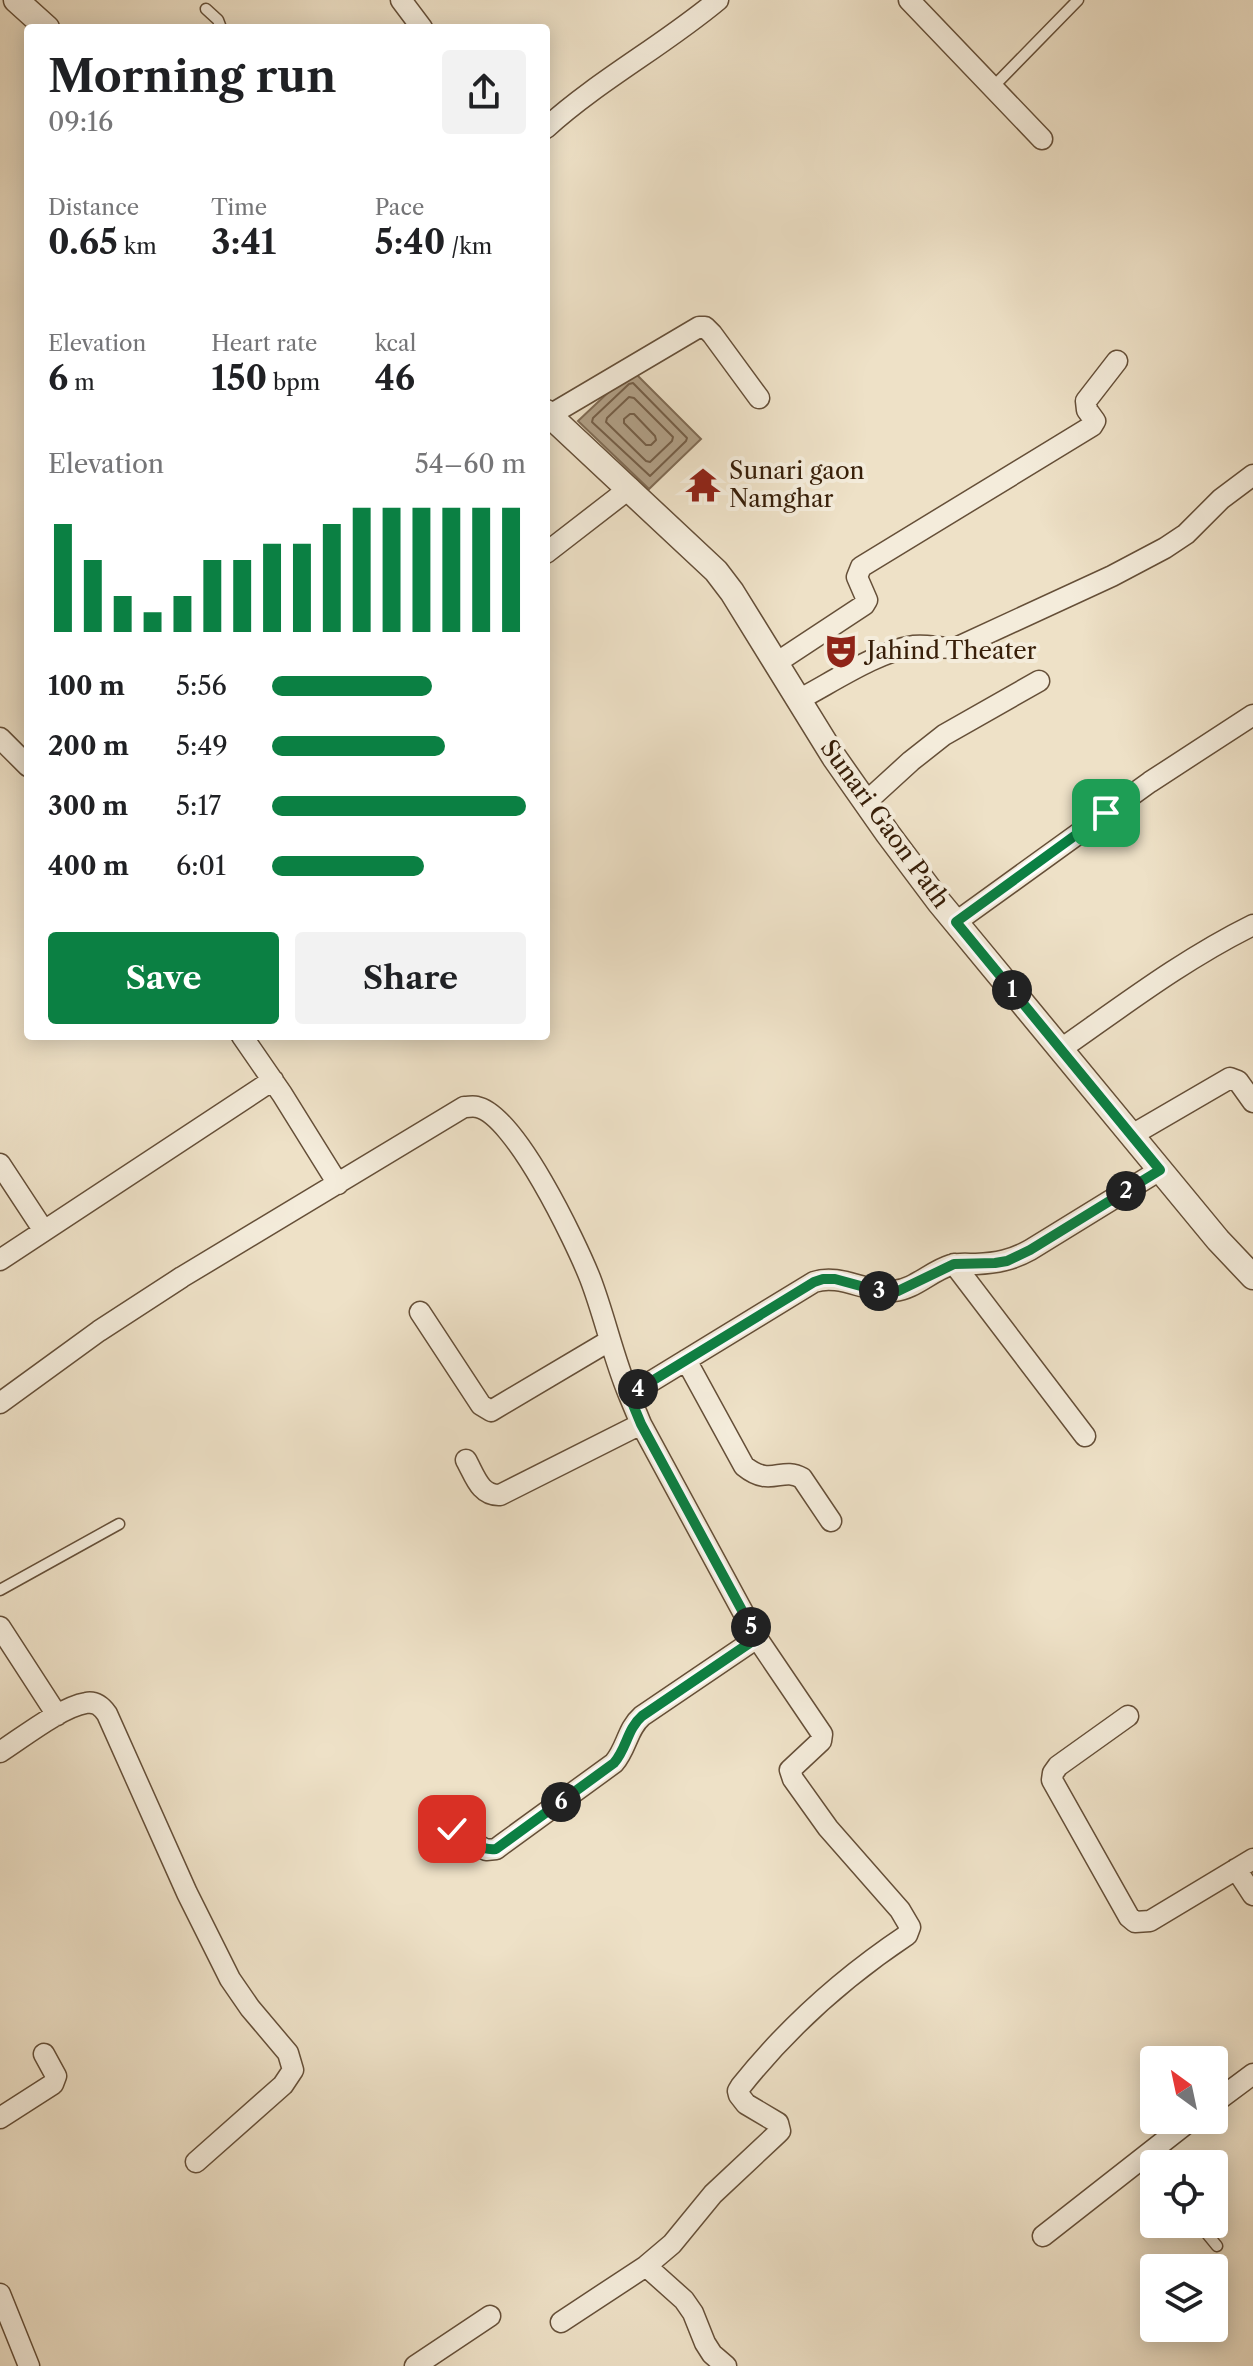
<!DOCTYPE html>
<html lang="en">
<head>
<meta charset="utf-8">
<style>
	body { margin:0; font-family:"Libre Caslon Text",serif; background:#f2f2f2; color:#202124; height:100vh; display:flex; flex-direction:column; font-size:30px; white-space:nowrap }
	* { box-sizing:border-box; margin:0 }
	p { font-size:26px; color:#757577 }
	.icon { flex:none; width:44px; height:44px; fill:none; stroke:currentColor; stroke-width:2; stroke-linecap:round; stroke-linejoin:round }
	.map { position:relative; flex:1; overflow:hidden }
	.details { position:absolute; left:24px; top:24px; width:526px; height:1016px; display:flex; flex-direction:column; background:#fff; border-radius:8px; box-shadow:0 4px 20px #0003 }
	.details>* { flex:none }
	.needle { width:52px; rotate:327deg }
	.fabs { position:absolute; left:1140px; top:2046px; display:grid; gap:16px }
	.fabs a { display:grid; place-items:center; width:88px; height:88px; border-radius:8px; background:#fff; box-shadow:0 4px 20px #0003; font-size:40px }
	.pin { position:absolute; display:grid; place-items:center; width:68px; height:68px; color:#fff; margin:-34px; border-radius:16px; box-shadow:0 4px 12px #0006 }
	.km { position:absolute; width:40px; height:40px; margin:-20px; border-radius:50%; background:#222; color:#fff; font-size:22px; line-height:40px; text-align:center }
	.round { display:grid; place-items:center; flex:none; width:84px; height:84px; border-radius:8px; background:#f2f2f2 }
	.overview { display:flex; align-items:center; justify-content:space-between; height:136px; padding:0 24px }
	h1 { font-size:44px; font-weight:700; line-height:60px }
	.metrics { display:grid; grid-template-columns:repeat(3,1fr); gap:12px; height:136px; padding:8px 24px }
	.metrics div { display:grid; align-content:center }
	.metrics b { font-size:34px; font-weight:700 }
	.metrics small { font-size:22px; font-weight:400 }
	.metrics p { font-size:22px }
	.chart { height:224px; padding:16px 24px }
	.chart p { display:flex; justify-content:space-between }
	.chart svg { width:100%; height:144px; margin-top:8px; stroke:#0b8043; stroke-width:6 }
	.primary-button { display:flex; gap:16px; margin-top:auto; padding:16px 24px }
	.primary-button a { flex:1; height:92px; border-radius:8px; background:#0b8043; color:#fff; font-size:32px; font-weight:700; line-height:92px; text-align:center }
	.primary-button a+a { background:#f2f2f2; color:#202124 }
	ul { padding:0 24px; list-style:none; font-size:26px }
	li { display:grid; grid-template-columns:128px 96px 1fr; align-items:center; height:60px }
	li i { height:20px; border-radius:10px; background:#0b8043 }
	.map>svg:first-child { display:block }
	.water { fill:#b09f86; stroke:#806b54; stroke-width:2 }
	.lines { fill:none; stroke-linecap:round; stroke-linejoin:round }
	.shore { stroke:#745e47; stroke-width:2 }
	.service-casing { stroke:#654f38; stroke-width:13 }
	.minor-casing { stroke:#654f38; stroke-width:23 }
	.tertiary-casing { stroke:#654f38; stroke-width:27 }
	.service { stroke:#f4ecdb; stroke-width:10 }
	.minor { stroke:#f4ecdb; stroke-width:20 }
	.tertiary { stroke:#f4ecdb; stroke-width:24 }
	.route-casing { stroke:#fff; stroke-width:16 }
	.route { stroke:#0b8043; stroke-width:10 }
	.labels { text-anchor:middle; stroke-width:8; stroke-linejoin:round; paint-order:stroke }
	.poi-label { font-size:24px; fill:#371e08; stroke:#f4ecdb; text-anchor:start }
	.street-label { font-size:24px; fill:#371e08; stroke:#f4ecdb }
</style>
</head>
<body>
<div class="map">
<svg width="1253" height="2366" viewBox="0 0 1253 2366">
	<rect width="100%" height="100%" fill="#eee1c7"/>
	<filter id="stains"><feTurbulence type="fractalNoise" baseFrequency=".0025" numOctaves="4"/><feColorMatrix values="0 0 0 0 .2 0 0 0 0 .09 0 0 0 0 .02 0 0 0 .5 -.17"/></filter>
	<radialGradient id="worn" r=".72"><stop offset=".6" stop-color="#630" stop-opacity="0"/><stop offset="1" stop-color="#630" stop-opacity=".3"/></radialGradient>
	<path class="water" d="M 632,370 L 701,439 L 649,489 L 578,421 Z"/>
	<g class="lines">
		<path class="shore" d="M 633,383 L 687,438 L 686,441 L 650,476 L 592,422 L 593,418 L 629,384 Z
			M 629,397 L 634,398 L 673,437 L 672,441 L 650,462 L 646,461 L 606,422 L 607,418 Z
			M 630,414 L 634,414 L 655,436 L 656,440 L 651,445 L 646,445 L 624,423 L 624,419 Z"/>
		<g class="service-casing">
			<path id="service" d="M 206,9 L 218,20 L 221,28
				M 992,88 L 1078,0
				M 0,1590 L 119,1524
				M 1143,2156 L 1154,2169
				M 1199,2224 L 1217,2246"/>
		</g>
		<g class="minor-casing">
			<path id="minor" d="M 401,0 L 422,28
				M 909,0 L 1042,139
				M 546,128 C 599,80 663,46 718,0
				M 550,415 L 699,327 L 705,327 L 712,334 L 759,398
				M 546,553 L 630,488
				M 776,663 L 864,605 L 867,600 L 857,577 L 861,567 L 1092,426 L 1095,421 L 1087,410 L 1086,401 L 1117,361
				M 798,700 C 831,683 878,651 914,646 C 929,644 943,650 958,647 L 1112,576 L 1165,548 L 1186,534 L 1221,499 L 1253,475
				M 0,738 L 28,766
				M 865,803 L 911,761 L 944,735 L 1039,681
				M 956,922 L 1150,782 L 1253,715
				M 242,1036 L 282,1094 L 338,1184
				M 1061,1049 C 1124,1005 1184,959 1253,925
				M 1132,1135 L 1230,1078 L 1238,1081 L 1253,1102
				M 0,1164 L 44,1231
				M 0,1260 L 273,1080
				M 954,1264 L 1085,1436
				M 420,1312 L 481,1405 L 491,1411 L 609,1341
				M 686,1360 L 744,1466 C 771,1488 781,1466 802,1478 L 831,1521
				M 0,1403 L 99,1331 L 182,1277 L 464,1107 C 469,1107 473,1106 477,1107 C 515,1114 576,1243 590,1278 C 605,1317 613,1357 629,1395 L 814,1282 C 840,1273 866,1293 894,1291 C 915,1289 931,1271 951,1265 C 958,1263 968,1264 976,1264 C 997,1263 1012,1260 1030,1250 L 1160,1170
				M 466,1460 C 475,1476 480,1496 500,1495 L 641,1424
				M 0,1627 L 57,1715
				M 1128,1716 L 1058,1766 L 1053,1773 L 1052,1780 L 1129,1917 L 1135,1922 L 1150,1921 L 1253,1859
				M 0,1752 C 22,1738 61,1707 86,1703 C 96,1701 102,1707 107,1714 L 187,1893 L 230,1979 L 250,2008 L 288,2053 L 293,2070 L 283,2085 L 196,2162
				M 452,1829 L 486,1850 L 496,1849 L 504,1843 L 614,1763 C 627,1748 627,1729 642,1716 L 757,1638
				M 1236,1869 L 1253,1895
				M 1214,2103 L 1253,2074
				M 0,2118 L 53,2084 L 56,2076 L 44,2054
				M 1043,2236 L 1191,2120
				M 646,2266 L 684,2300 L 693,2313 L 705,2343 L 712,2354 L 726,2366
				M 0,2294 L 29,2366
				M 561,2322 L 646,2266 L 672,2244 L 713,2194 L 777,2134 L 780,2131 L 778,2123 L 746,2104 L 739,2095 L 738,2091 L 741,2086 C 788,2027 844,1977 907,1935 L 910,1927 L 900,1910 L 828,1828 L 793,1779 L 790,1770 L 821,1741 L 822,1734 L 757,1638 L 641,1424 L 629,1395
				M 415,2366 L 490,2316"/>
		</g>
		<g class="tertiary-casing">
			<path id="tertiary" d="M 16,0 L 47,28
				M 546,412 L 716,571 L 732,592 L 834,757 L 888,834 L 939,902 L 1218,1240 L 1253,1277"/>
		</g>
		<use href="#service" class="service"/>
		<use href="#minor" class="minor"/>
		<use href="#tertiary" class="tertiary"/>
	</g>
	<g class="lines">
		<g class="route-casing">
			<path id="route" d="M 452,1829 C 466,1839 479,1851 496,1849 L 614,1763 C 627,1748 627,1729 642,1716 L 757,1638 L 641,1424 L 629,1395 L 814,1282 L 823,1279 L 835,1279 L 879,1291 L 898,1291 L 954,1264 L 995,1263 L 1007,1261 L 1030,1250 L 1160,1170 L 956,922 L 1106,813"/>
		</g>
		<use href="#route" class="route"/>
	</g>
	<defs>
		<g id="temple-bare" transform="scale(2.76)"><path d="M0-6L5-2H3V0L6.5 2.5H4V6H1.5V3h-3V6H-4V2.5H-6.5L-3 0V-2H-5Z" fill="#8f2418" stroke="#f4ecdb" stroke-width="2.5" paint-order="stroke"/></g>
		<g id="theatre-bare" transform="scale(2.76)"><path d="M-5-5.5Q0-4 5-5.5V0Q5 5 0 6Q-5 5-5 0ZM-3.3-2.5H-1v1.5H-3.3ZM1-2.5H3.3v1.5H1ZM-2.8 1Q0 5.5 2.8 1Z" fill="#8f2418" stroke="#f4ecdb" stroke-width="2.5" paint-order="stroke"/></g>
	</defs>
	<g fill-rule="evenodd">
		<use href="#temple-bare" x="703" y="485"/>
		<use href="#theatre-bare" x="841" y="651"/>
	</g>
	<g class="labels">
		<g class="poi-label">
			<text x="729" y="479">Sunari gaon<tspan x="729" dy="28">Namghar</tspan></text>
			<text x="867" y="659">Jahind Theater</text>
		</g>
		<g class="street-label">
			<text transform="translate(885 824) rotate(54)" y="8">Sunari Gaon Path</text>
		</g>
	</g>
	<rect width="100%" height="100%" filter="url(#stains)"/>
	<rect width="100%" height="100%" fill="url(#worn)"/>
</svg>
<div class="fabs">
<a><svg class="needle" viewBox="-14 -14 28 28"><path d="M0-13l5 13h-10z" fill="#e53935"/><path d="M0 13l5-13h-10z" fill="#757577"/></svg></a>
<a><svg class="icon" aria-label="locate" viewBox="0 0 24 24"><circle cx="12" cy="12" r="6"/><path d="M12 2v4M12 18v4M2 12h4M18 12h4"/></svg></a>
<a><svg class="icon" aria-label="layers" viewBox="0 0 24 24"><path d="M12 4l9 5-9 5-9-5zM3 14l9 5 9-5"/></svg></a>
</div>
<div class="pin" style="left:1106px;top:813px;background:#1e9e55"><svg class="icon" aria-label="arrive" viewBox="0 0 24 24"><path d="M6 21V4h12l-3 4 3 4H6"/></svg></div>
<div class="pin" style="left:452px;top:1829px;background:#d93025"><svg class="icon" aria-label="check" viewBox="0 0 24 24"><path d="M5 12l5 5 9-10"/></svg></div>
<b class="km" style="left:1012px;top:990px">1</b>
<b class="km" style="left:1126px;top:1191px">2</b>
<b class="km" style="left:879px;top:1291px">3</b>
<b class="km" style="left:638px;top:1389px">4</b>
<b class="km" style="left:751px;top:1627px">5</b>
<b class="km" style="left:561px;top:1802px">6</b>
<section class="details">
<div class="overview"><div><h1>Morning run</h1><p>09:16</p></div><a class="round"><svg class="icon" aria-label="share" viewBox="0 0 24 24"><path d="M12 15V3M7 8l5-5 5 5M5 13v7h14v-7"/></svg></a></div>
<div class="metrics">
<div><p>Distance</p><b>0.65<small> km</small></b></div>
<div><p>Time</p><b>3:41</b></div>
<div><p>Pace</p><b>5:40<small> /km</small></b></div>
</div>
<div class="metrics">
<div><p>Elevation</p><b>6<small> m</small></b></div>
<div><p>Heart rate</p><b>150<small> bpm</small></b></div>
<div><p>kcal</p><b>46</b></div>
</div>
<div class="chart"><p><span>Elevation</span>54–60 m</p>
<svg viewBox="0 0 160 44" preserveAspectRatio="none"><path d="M5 44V11M15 44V22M25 44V33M35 44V38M45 44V33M55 44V22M65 44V22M75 44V17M85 44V17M95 44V11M105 44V6M115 44V6M125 44V6M135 44V6M145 44V6M155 44V6"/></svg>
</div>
<ul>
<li><b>100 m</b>5:56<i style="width:63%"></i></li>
<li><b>200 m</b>5:49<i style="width:68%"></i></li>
<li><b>300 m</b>5:17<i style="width:100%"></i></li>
<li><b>400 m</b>6:01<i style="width:60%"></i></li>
</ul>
<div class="primary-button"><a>Save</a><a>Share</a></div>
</section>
</div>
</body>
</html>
